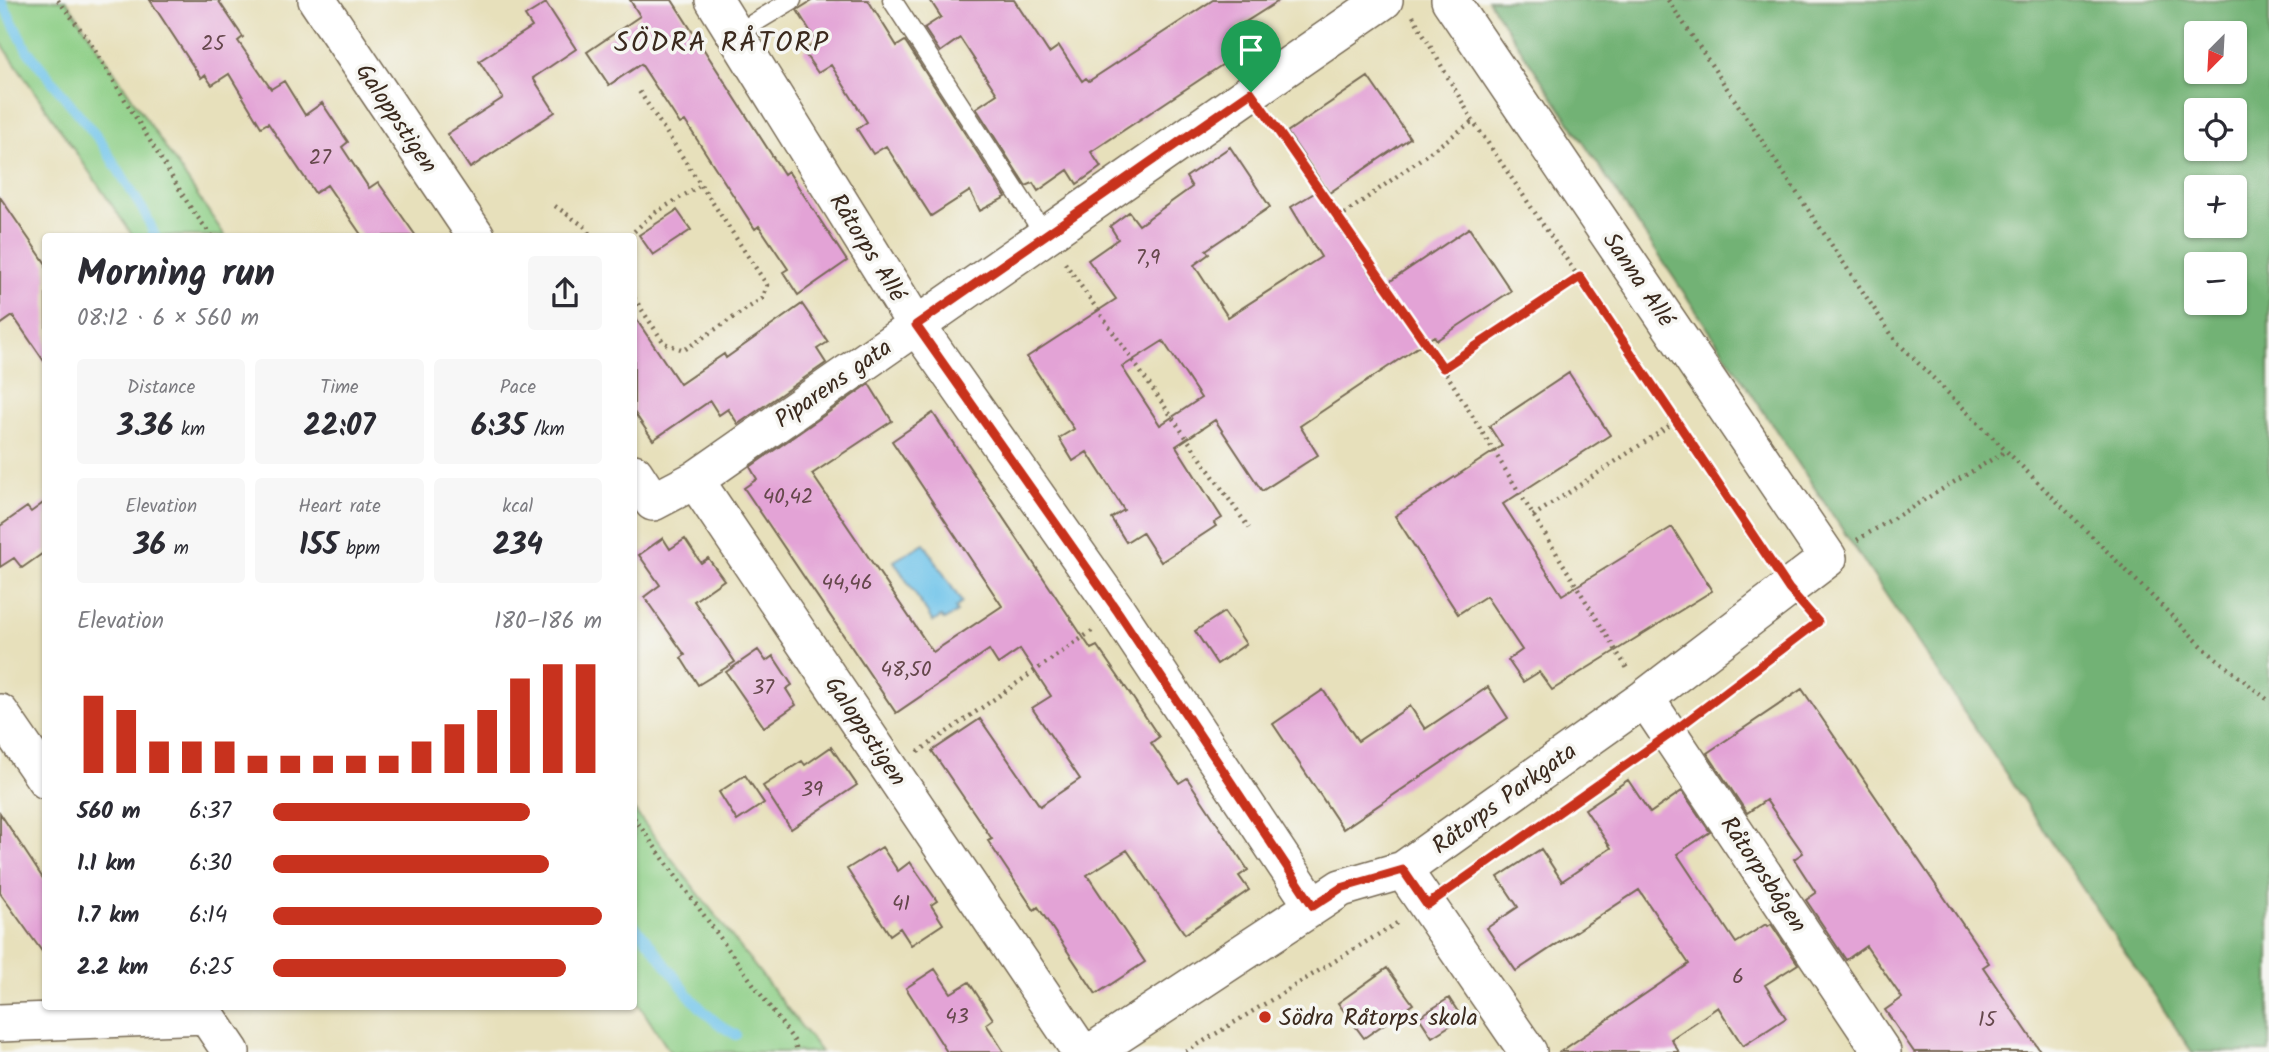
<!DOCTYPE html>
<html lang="en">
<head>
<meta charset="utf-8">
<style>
	body { margin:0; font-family:Kalam,sans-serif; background:#f7f7f7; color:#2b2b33; height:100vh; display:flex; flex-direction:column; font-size:26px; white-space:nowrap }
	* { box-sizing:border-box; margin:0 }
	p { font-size:23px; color:#7c7c81 }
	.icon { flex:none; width:38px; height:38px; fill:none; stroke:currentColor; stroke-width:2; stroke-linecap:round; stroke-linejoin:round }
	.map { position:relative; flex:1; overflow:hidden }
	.side { position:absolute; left:42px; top:233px; width:595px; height:777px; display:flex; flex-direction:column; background:#fff; border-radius:7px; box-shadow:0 2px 5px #0004 }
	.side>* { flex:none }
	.needle { width:46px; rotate:204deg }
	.buttons { position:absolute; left:2184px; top:21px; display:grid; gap:14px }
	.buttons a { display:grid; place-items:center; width:63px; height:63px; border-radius:7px; background:#fff; box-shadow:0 2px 5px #0004; font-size:35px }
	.pin { position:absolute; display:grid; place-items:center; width:60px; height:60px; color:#fff; margin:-72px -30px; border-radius:50% 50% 50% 0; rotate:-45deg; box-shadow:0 0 7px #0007 }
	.pin .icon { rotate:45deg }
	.round { display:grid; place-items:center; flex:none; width:74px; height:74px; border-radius:7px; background:#f7f7f7 }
	.summary { display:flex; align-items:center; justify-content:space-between; height:119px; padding:0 35px }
	h1 { font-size:38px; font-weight:600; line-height:52px }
	.figures { display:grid; grid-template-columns:repeat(3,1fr); gap:10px; height:119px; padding:7px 35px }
	.figures div { display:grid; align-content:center; border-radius:7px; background:#f7f7f7; text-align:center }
	.figures b { font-size:30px; font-weight:600 }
	.figures small { font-size:19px; font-weight:400 }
	.figures p { font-size:19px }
	.chart { height:196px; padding:14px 35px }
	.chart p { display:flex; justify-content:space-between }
	.chart svg { width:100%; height:126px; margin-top:7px; stroke:#c8321e; stroke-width:6 }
	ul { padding:0 35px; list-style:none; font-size:23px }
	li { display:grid; grid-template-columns:112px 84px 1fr; align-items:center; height:52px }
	li i { height:18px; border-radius:9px; background:#c8321e }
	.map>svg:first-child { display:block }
	.green { fill:#8ecf87; stroke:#647c52; stroke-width:2 }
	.forest { fill:#72b274; stroke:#566e49; stroke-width:2; fill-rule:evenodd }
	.water { fill:#6dc3ea; stroke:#547684; stroke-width:2 }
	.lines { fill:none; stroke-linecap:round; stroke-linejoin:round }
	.stream { stroke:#6dc3ea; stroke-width:10 }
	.building { fill:#e3a3d6; fill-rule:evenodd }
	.lane-casing { stroke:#776a55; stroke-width:21 }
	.street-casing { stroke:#776a55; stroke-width:40 }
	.path { stroke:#776a55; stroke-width:4.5; stroke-dasharray:2 5; stroke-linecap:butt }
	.lane { stroke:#fff; stroke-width:18 }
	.street { stroke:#fff; stroke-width:37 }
	.route-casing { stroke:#fff; stroke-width:14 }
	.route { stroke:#c8321e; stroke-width:9 }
	.poi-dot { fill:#c8321e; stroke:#f6f6f2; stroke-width:2.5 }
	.labels { text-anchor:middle; stroke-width:7; stroke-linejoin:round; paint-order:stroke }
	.number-label { font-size:21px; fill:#65484c }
	.street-label { font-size:24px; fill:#3b2a1e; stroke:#f6f6f2 }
	.poi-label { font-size:24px; fill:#3b2a1e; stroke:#f6f6f2; text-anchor:start }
	.quarter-label { font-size:28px; letter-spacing:2px; fill:#3b2a1e; stroke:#f6f6f2 }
</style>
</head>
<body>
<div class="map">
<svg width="2269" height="1052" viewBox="0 0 2269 1052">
	<rect width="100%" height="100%" fill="#f6f6f2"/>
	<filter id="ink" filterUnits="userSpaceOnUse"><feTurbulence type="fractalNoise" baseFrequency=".0143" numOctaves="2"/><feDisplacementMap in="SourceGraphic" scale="14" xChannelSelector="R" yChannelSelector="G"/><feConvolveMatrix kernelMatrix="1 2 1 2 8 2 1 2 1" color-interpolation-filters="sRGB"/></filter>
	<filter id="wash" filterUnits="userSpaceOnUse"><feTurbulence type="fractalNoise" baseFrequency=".00686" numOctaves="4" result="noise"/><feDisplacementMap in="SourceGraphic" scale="28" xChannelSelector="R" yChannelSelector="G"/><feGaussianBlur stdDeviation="1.57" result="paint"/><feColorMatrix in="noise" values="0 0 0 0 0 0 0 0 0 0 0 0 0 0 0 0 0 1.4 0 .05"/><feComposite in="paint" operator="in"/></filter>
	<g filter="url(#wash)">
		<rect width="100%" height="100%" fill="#e7e0bb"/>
		<path class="green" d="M 0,0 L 66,0 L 225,236 L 133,236 L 0,41 Z
			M 634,810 L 821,1052 L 670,1052 L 634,997 Z"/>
		<path class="forest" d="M 1488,0 L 2269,0 L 2269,1052 L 2192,1052 ZM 2196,33 L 2235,33 L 2235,72 L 2196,72 ZM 2196,110 L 2235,110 L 2235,149 L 2196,149 ZM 2196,187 L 2235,187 L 2235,226 L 2196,226 ZM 2196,264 L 2235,264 L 2235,303 L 2196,303 Z"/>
		<path class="water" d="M 924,543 L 962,603 L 955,608 L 957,612 L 944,620 L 941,617 L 933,622 L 894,561 Z"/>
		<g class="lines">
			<path class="stream" d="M 1,0 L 27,50 L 101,142 L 146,215 L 155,236
				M 634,925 C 669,962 689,1010 736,1035"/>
		</g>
		<g id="blocks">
			<path class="building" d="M 150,0 L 218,0 L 243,37 L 238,41 L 271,89 L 284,81 L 305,115 L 322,103 L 348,142 L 342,147 L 369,188 L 378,182 L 416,236 L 362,236 L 327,185 L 315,193 L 268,123 L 261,127 L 229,74 L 212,85 L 205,75 L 201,78 Z
				M 630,0 L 672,0 L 784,174 L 788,171 L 847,261 L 798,295 L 783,272 L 788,269 L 759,226 L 755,229 L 685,121 L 680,124 L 641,64 L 609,85 L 587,52 L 640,16 Z
				M 813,0 L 868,0 L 897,46 L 905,41 L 1006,197 L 980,211 L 970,191 L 931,216 L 886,146 L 873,154 L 857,129 L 867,122 L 831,65 L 818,73 L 803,51 L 817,42 L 797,10 Z
				M 930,0 L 1014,0 L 1049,53 L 1059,46 L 1082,81 L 1086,78 L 1089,81 L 1213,0 L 1280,0 L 1236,28 L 1249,47 L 1091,152 L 1101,167 L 1077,184 L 1068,170 L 1038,191 L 1033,183 L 1026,186 L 976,108 L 997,94 L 960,38 L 940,52 L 924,28 L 941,17 Z
				M 546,3 L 576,49 L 533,78 L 555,112 L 470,168 L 447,134 L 503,98 L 479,61 L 532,27 L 525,16 Z
				M 1368,77 L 1410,138 L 1329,193 L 1287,132 Z
				M 1230,147 L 1270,207 L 1206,250 L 1209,254 L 1194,265 L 1228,317 L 1321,257 L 1291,207 L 1316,192 L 1380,288 L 1469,228 L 1511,291 L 1437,340 L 1434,336 L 1300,426 L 1318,455 L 1262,491 L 1215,420 L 1176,446 L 1222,518 L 1214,523 L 1216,526 L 1161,562 L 1142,532 L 1126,542 L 1111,518 L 1124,510 L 1087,452 L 1073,461 L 1059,438 L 1074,429 L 1027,357 L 1116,299 L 1088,260 L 1118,239 L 1110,226 L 1129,212 L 1139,225 L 1192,187 L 1186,177 ZM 1163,341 L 1201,398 L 1160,425 L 1122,367 Z
				M 0,197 L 46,264 L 46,364 L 13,316 L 0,325 Z
				M 677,210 L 691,230 L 653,255 L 639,235 Z
				M 802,304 L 828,342 L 817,349 L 826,363 L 738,424 L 728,409 L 719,415 L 710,401 L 653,440 L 634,412 L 634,316 L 680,384 L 724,354 L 726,358 Z
				M 1569,373 L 1610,435 L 1503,504 L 1562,595 L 1672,527 L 1712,591 L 1552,690 L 1539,672 L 1523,682 L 1508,660 L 1522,650 L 1486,596 L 1458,614 L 1395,516 L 1502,446 L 1489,426 Z
				M 869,384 L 892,421 L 812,474 L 933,652 L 1002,606 L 892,441 L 933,413 L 1091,649 L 1097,646 L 1133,698 L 1159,737 L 1151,743 L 1179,783 L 1187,778 L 1248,870 L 1239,876 L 1249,890 L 1185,934 L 1127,850 L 1087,875 L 1145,962 L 1096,994 L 1038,907 L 1034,910 L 988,841 L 992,839 L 932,751 L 980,719 L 1040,806 L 1080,779 L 1032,708 L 1051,696 L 1020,649 L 998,664 L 989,650 L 896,713 L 744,488 L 757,479 L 750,467 Z
				M 46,501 L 46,551 L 22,568 L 14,558 L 0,567 L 0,526 L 27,507 L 31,512 Z
				M 663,538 L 670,549 L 685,539 L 701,563 L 708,558 L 724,580 L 694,601 L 735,662 L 698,685 L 681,658 L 685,655 L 644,597 L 660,585 L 639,555 Z
				M 1224,612 L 1246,644 L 1217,664 L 1195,631 Z
				M 758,650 L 766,661 L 773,656 L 792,685 L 786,689 L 796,705 L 764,727 L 726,672 Z
				M 1488,687 L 1508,718 L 1343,829 L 1273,724 L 1323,690 L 1358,741 L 1410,706 L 1425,729 Z
				M 1802,689 L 1989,963 L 1983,967 L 2041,1052 L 1914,1052 L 1885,1010 L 1902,998 L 1866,946 L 1846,960 L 1806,900 L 1816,893 L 1794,859 L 1803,853 L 1766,800 L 1747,813 L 1707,753 Z
				M 831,747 L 857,785 L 791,829 L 763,786 L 802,761 L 805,765 Z
				M 745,775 L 764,803 L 737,821 L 719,792 Z
				M 1628,780 L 1650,813 L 1682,791 L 1710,832 L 1677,854 L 1736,943 L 1766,924 L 1768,926 L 1771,924 L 1798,964 L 1765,985 L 1786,1018 L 1743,1046 L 1718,1007 L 1671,1039 L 1679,1052 L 1560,1052 L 1689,964 L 1639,890 L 1516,971 L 1487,928 L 1518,907 L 1498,877 L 1541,849 L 1562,881 L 1611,848 L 1585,809 Z
				M 0,813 L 46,883 L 46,957 L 0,893 Z
				M 882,847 L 898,871 L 910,862 L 937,901 L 931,905 L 943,924 L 911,945 L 900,928 L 890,935 L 847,869 Z
				M 1387,968 L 1413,1004 L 1364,1038 L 1338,1003 Z
				M 935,969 L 951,993 L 969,982 L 993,1019 L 986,1024 L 1004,1052 L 947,1052 L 906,988 Z
				M 1449,998 L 1462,1018 L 1432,1037 L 1419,1017 Z"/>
		</g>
	</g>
	<g filter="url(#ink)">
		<use href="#blocks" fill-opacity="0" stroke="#776a55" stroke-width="2"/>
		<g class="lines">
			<g class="lane-casing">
				<path id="lane" d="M 892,0 L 1044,234
					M 736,34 L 792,0"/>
			</g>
			<g class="street-casing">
				<path id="street" d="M 317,0 L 476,236
					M 714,0 L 916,325 L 1118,612 L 1313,906
					M 634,473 L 653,502 L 695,480 L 1081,1052
					M 695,480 C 925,319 1154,159 1384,0
					M 1645,698 L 1882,1052
					M 0,713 L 46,780
					M 1403,870 L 1528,1052
					M 200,1006 L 231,1052
					M 0,1023 L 206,1015
					M 1092,1052 L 1341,888 L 1403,870 L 1645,698 L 1828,558 L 1450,0"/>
			</g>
			<path class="path" d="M 58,0 L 88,39 L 192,210 L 212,236
				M 1668,0 L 1895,340 L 2207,651 L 2269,701
				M 1413,16 L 1473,121 L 1771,562
				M 1271,120 L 1443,368 L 1628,670
				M 555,206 L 584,226 L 591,236
				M 1339,218 L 1473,121
				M 629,236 L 653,214 L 701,185
				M 1065,263 L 1249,528
				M 634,298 L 664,343 L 684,350 L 763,298 L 767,285 L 637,88
				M 1443,368 L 1580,277
				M 1533,516 L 1675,422
				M 1857,540 L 2006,451
				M 1694,715 L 1817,623 L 1810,613
				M 918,752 L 1092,631
				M 634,818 L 795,1042 L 797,1052
				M 1454,885 L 1642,753
				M 1186,1052 L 1397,923"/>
			<use href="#lane" class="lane"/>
			<use href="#street" class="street"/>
		</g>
	</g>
	<g class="lines" filter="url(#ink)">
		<g class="route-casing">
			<path id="route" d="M 1251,92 L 1443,368 L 1580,277 L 1789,589 L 1818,622 L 1670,734 L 1427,905 L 1403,870 L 1341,888 L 1313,906 L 1118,612 L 916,325 Z"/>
		</g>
		<use href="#route" class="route"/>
	</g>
	<circle class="poi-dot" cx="1265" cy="1017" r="7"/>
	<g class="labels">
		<g class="number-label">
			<text x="213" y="50">25</text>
			<text x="320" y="164">27</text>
			<text x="1148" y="264">7,9</text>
			<text x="788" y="503">40,42</text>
			<text x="847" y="589">44,46</text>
			<text x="906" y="676">48,50</text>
			<text x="763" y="694">37</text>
			<text x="812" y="796">39</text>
			<text x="901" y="910">41</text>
			<text x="1738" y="983">6</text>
			<text x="957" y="1023">43</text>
			<text x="1987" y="1026">15</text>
		</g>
		<g class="street-label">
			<text transform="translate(397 118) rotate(56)" y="8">Galoppstigen</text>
			<text transform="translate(868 247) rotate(58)" y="8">Råtorps Allé</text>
			<text transform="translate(1639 279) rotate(56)" y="8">Sanna Allé</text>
			<text transform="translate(833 383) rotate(-35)" y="8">Piparens gata</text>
			<text transform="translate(866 731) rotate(56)" y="8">Galoppstigen</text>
			<text transform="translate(1504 798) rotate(-36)" y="8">Råtorps Parkgata</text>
			<text transform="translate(1764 874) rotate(56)" y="8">Råtorpsbågen</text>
		</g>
		<g class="poi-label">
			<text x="1279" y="1025">Södra Råtorps skola</text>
		</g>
		<g class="quarter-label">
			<text x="722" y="51">SÖDRA RÅTORP</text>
		</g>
	</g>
</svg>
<div class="buttons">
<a><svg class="needle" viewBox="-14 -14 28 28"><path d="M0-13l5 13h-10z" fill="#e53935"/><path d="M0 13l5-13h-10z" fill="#7c7c81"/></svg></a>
<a><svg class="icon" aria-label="locate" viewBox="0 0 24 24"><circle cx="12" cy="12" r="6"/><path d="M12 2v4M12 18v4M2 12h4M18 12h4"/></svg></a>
<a>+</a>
<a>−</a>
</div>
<div class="pin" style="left:1251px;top:92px;background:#1e9e55"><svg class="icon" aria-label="arrive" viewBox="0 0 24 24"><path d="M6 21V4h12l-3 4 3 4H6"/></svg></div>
<section class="side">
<div class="summary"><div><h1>Morning run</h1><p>08:12 · 6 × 560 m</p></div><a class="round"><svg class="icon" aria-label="share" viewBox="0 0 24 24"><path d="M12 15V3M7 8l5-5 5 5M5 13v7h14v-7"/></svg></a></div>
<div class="figures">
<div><p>Distance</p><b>3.36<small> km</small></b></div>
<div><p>Time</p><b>22:07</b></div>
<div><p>Pace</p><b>6:35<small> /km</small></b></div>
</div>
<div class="figures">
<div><p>Elevation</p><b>36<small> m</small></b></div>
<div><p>Heart rate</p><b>155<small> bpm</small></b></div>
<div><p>kcal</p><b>234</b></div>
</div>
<div class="chart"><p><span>Elevation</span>180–186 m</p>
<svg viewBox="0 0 160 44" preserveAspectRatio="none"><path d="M5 44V17M15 44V22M25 44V33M35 44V33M45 44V33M55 44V38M65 44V38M75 44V38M85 44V38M95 44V38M105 44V33M115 44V27M125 44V22M135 44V11M145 44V6M155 44V6"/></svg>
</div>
<ul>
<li><b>560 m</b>6:37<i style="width:78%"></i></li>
<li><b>1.1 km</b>6:30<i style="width:84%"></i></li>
<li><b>1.7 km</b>6:14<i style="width:100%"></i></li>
<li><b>2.2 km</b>6:25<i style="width:89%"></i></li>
</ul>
</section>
</div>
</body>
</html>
